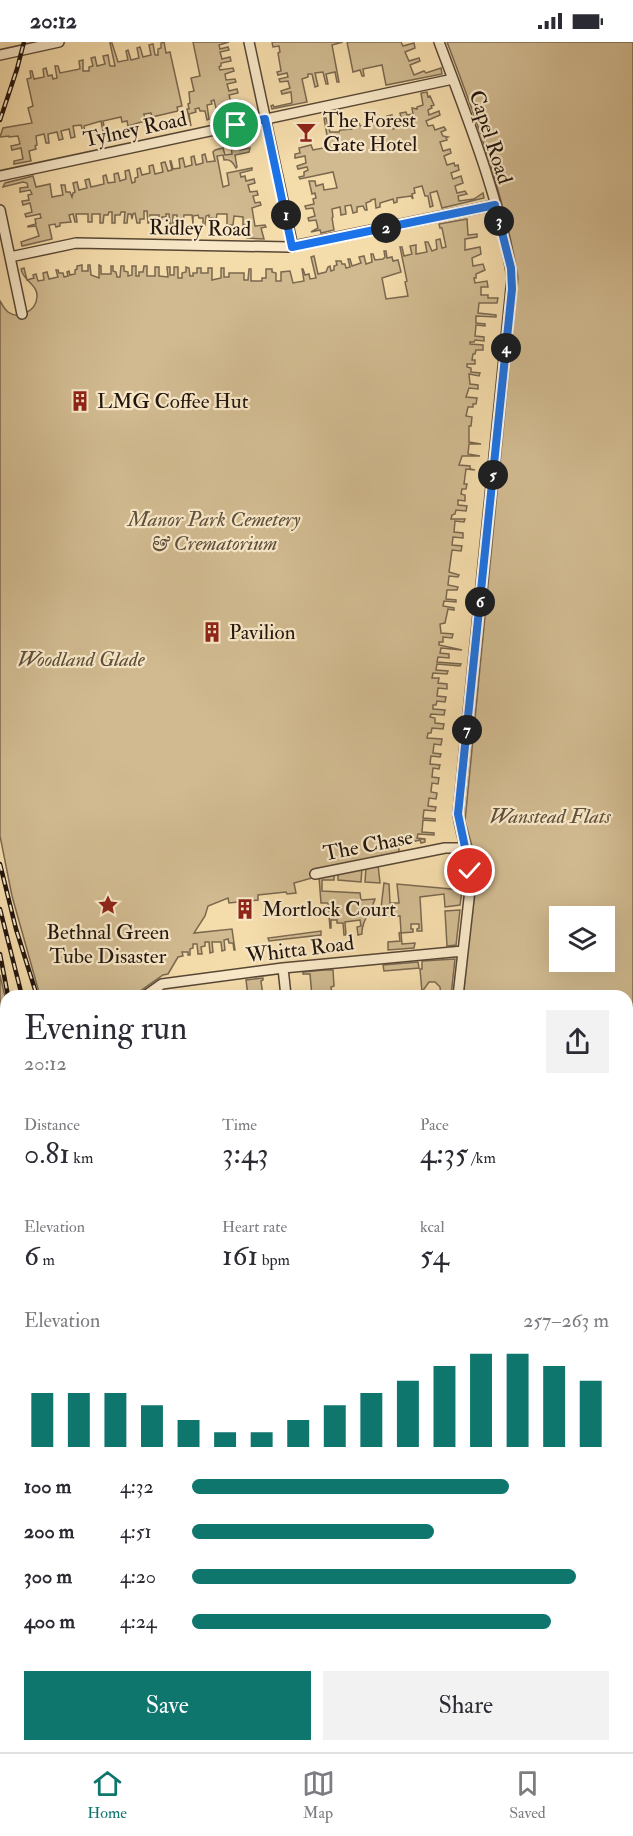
<!DOCTYPE html>
<html lang="en">
<head>
<meta charset="utf-8">
<style>
	body { margin:0; font-family:"IM FELL Double Pica",serif; background:#f2f2f3; color:#2b2b33; height:100vh; display:flex; flex-direction:column; font-size:22px; white-space:nowrap }
	* { box-sizing:border-box; margin:0 }
	p { font-size:20px; color:#7c7c81 }
	.icon { flex:none; width:33px; height:33px; fill:none; stroke:currentColor; stroke-width:2; stroke-linecap:round; stroke-linejoin:round }
	.map { position:relative; flex:1; overflow:hidden }
	.drawer { position:absolute; left:0px; top:948px; width:633px; height:762px; display:flex; flex-direction:column; background:#fff; border-radius:18px 18px 0 0; box-shadow:0 6px 24px #0002 }
	.drawer>* { flex:none }
	.fabs { position:absolute; left:549px; top:864px; display:grid; gap:12px }
	.fabs a { display:grid; place-items:center; width:66px; height:66px; border-radius:0px; background:#fff; box-shadow:0 6px 24px #0002; font-size:30px }
	.pin { position:absolute; display:grid; place-items:center; width:51px; height:51px; color:#fff; margin:-26px; border:3px solid #fff; border-radius:50%; box-shadow:0 2px 6px #0007 }
	.km { position:absolute; width:30px; height:30px; margin:-15px; border-radius:50%; background:#222; color:#fff; font-size:16px; line-height:30px; text-align:center }
	.round { display:grid; place-items:center; flex:none; width:63px; height:63px; border-radius:0px; background:#f2f2f3 }
	.head { display:flex; align-items:center; justify-content:space-between; height:102px; padding:0 24px }
	h1 { font-size:33px; font-weight:600; line-height:45px }
	.stats { display:grid; grid-template-columns:repeat(3,1fr); gap:9px; height:102px; padding:6px 24px }
	.stats div { display:grid; align-content:center }
	.stats b { font-size:30px; font-weight:600 }
	.stats small { font-size:16px; font-weight:400 }
	.stats p { font-size:16px }
	.chart { height:168px; padding:12px 24px }
	.chart p { display:flex; justify-content:space-between }
	.chart svg { width:100%; height:108px; margin-top:6px; stroke:#0f766e; stroke-width:6 }
	.cta { display:flex; gap:12px; margin-top:auto; padding:12px 24px }
	.cta a { flex:1; height:69px; border-radius:0px; background:#0f766e; color:#fff; font-size:24px; font-weight:600; line-height:69px; text-align:center }
	.cta a+a { background:#f2f2f3; color:#2b2b33 }
	ul { padding:0 24px; list-style:none; font-size:20px }
	li { display:grid; grid-template-columns:96px 72px 1fr; align-items:center; height:45px }
	li i { height:15px; border-radius:8px; background:#0f766e }
	.status { display:flex; justify-content:space-between; align-items:center; height:42px; padding:0 30px; background:#fff; direction:ltr }
	.status svg { height:16px; fill:currentColor }
	.menu { display:flex; justify-content:space-around; align-items:center; height:84px; border-top:2px solid #e1e1e2; background:#fff; font-size:16px; color:#7c7c81 }
	.menu a { display:grid; justify-items:center; gap:3px }
	.menu .selected { color:#0f766e }
	.map>svg:first-child { display:block }
	.green { fill:#d1ba90; stroke:#7a684f; stroke-width:1.5; fill-rule:evenodd }
	.lines { fill:none; stroke-linecap:round; stroke-linejoin:round }
	.minor-casing { stroke:#574735; stroke-width:12 }
	.major-casing { stroke:#22150e; stroke-width:15 }
	.minor { stroke:#f8e8c8; stroke-width:9 }
	.major { stroke:#f5dcab; stroke-width:12 }
	.rail-casing { stroke:#22150e; stroke-width:4.5 }
	.rail { stroke:#f8e8c8; stroke-width:2; stroke-dasharray:7; stroke-linecap:butt }
	.route-casing { stroke:#fff; stroke-width:12 }
	.route { stroke:#1a73e8; stroke-width:8 }
	.labels { text-anchor:middle; stroke-width:4.5; stroke-linejoin:round; paint-order:stroke }
	.poi-label { font-size:21px; fill:#22150e; stroke:#f8e8c8; text-anchor:start }
	.street-label { font-size:21px; fill:#22150e; stroke:#f8e8c8 }
	.park-label { font-size:21px; font-style:italic; fill:#5f4f3c; stroke:#f8e8c8 }
</style>
</head>
<body>
<div class="status"><b>20:12</b><svg viewBox="0 0 49 12"><path d="M0 12V9h3v3zM5 12V6h3v6zM10 12V3h3v9zM15 12V0h3v12zM26 1h20v11H26zM47 4h2v5h-2z"/></svg></div>
<div class="map">
<svg width="633" height="1710" viewBox="0 0 633 1710">
	<rect width="100%" height="100%" fill="#f5dcab"/>
	<filter id="stains"><feTurbulence type="fractalNoise" baseFrequency=".00333" numOctaves="4"/><feColorMatrix values="0 0 0 0 .2 0 0 0 0 .09 0 0 0 0 .02 0 0 0 .5 -.17"/></filter>
	<radialGradient id="worn" r=".72"><stop offset=".6" stop-color="#630" stop-opacity="0"/><stop offset="1" stop-color="#630" stop-opacity=".3"/></radialGradient>
	<path class="green" d="M 164,0 L 166,11 L 170,10 L 182,64 L 177,65 L 178,69 L 152,75 L 151,71 L 144,72 L 145,79 L 128,84 L 127,79 L 122,80 L 121,75 L 103,79 L 105,89 L 103,89 L 101,79 L 84,84 L 85,93 L 84,93 L 81,83 L 73,84 L 75,95 L 71,96 L 69,87 L 61,89 L 63,97 L 59,98 L 57,90 L 48,92 L 49,101 L 46,101 L 44,92 L 36,94 L 37,103 L 35,104 L 36,107 L 29,109 L 31,119 L 14,122 L 14,119 L 23,117 L 21,106 L 12,108 L 11,104 L 20,102 L 18,94 L 9,95 L 9,94 L 0,95 L 3,86 L 32,81 L 28,66 L 33,64 L 27,37 L 31,36 L 30,29 L 32,29 L 34,37 L 44,35 L 43,27 L 46,26 L 48,34 L 52,33 L 53,37 L 57,36 L 55,24 L 58,24 L 60,31 L 80,27 L 79,19 L 83,18 L 83,29 L 89,29 L 89,25 L 93,24 L 91,16 L 95,15 L 97,24 L 105,22 L 103,14 L 108,13 L 110,24 L 115,24 L 110,1 L 112,1 L 118,20 L 128,18 L 126,9 L 128,8 L 131,18 L 139,16 L 137,6 L 140,5 L 143,15 L 151,13 L 149,3 L 153,2 L 155,13 L 158,13 L 158,7 L 161,6 L 161,1 Z
		M 193,0 L 229,0 L 219,3 L 220,7 L 228,5 L 229,8 L 220,10 L 222,17 L 230,15 L 231,19 L 221,21 L 221,24 L 219,25 L 220,28 L 233,26 L 234,29 L 225,32 L 226,38 L 235,37 L 236,40 L 227,42 L 229,49 L 237,47 L 238,51 L 229,53 L 231,60 L 240,58 L 240,61 L 231,63 L 232,67 L 241,65 L 241,66 L 233,68 L 233,72 L 246,71 L 255,68 L 255,71 L 221,78 L 218,66 L 216,66 L 214,58 L 211,59 L 212,62 L 207,63 L 209,77 L 207,78 L 205,69 L 200,69 L 199,66 L 195,67 L 196,70 L 189,72 L 191,84 L 187,67 L 189,67 L 188,62 L 190,61 L 189,50 L 194,49 L 191,36 L 200,34 Z
		M 272,0 L 343,0 L 332,3 L 339,40 L 337,40 L 335,30 L 326,32 L 328,42 L 326,42 L 323,30 L 315,31 L 318,44 L 315,45 L 312,32 L 308,32 L 308,35 L 302,37 L 307,60 L 272,67 L 271,64 L 273,63 L 274,65 L 292,61 L 291,50 L 282,52 L 281,49 L 290,46 L 288,39 L 280,40 L 279,37 L 288,35 L 287,31 L 278,33 L 277,30 L 281,29 L 278,11 L 280,10 L 279,4 L 273,5 Z
		M 347,0 L 401,0 L 403,4 L 414,1 L 415,6 L 405,10 L 409,19 L 419,16 L 420,19 L 410,23 L 414,33 L 424,29 L 426,31 L 441,26 L 442,32 L 386,43 L 382,23 L 363,27 L 364,34 L 362,34 L 360,28 L 353,30 Z
		M 447,0 L 633,0 L 633,1109 L 627,1112 L 627,954 L 463,954 L 476,829 L 475,815 L 465,779 L 518,236 C 505,156 476,76 447,0 ZM 560,874 L 604,874 L 604,920 L 560,920 Z
		M 427,50 L 428,55 L 430,54 L 434,63 L 431,64 L 432,66 L 428,68 L 429,73 L 439,69 L 440,73 L 426,79 L 428,84 L 433,83 L 435,88 L 444,85 L 446,88 L 441,90 L 443,94 L 448,95 L 446,96 L 447,98 L 440,100 L 443,109 L 450,107 L 451,111 L 444,114 L 447,123 L 454,121 L 455,124 L 458,123 L 459,128 L 451,131 L 453,137 L 461,134 L 463,141 L 455,144 L 457,151 L 465,149 L 467,152 L 458,154 L 459,159 L 474,157 L 483,151 L 484,156 L 442,166 L 437,149 L 430,151 L 433,164 L 430,165 L 428,154 L 425,154 L 422,144 L 414,146 L 415,151 L 412,152 L 413,157 L 411,154 L 397,156 L 397,160 L 394,161 L 393,157 L 380,161 L 380,165 L 376,166 L 375,157 L 371,158 L 371,159 L 366,161 L 367,168 L 365,168 L 363,164 L 357,165 L 357,170 L 353,171 L 351,163 L 345,164 L 346,172 L 341,173 L 340,165 L 332,167 L 333,175 L 332,176 L 334,188 L 321,191 L 320,188 L 311,190 L 318,186 L 316,178 L 309,179 L 308,176 L 315,174 L 313,166 L 306,167 L 305,164 L 314,162 L 313,157 L 316,156 L 315,151 L 312,152 L 309,139 L 315,139 L 316,144 L 323,142 L 324,148 L 337,146 L 333,130 L 300,137 L 299,135 L 304,134 L 304,130 L 308,128 L 307,125 L 298,127 L 297,124 L 306,121 L 305,114 L 295,116 L 295,112 L 300,111 L 299,106 L 311,103 L 313,108 L 329,105 L 324,76 L 326,76 L 330,90 L 339,90 L 340,88 L 352,87 L 352,82 L 359,80 L 360,84 L 377,81 L 379,86 L 389,83 L 387,74 L 392,73 L 393,87 L 405,83 L 404,80 L 402,80 L 400,71 L 406,70 L 407,73 L 413,72 L 412,66 L 417,67 L 417,65 L 423,63 L 421,51 Z
		M 239,102 L 240,108 L 250,106 L 249,110 L 235,113 L 237,125 L 236,126 C 233,120 230,117 224,118 L 223,113 L 217,114 L 223,145 L 229,143 L 227,131 L 252,126 L 252,128 L 240,131 L 241,135 L 245,134 L 246,139 L 254,137 L 255,141 L 248,143 L 250,150 L 257,149 L 258,153 L 253,154 L 255,161 L 260,160 L 261,163 L 252,166 L 255,184 L 265,183 L 266,185 L 261,186 L 264,197 L 247,196 L 245,183 L 243,183 L 243,175 L 234,174 L 233,183 L 227,183 L 227,172 L 217,172 L 215,183 L 214,176 L 209,176 L 209,173 L 206,174 L 205,183 L 203,182 L 203,176 L 199,176 L 198,173 L 193,174 L 193,182 L 192,173 L 184,173 L 183,182 L 181,182 L 181,178 L 177,177 L 177,173 L 173,173 L 173,182 L 170,182 L 169,172 L 166,172 L 166,175 L 162,175 L 161,182 L 159,182 L 159,173 L 150,173 L 149,181 L 148,181 L 147,169 L 144,169 L 144,177 L 140,177 L 140,181 L 137,181 L 135,171 L 133,172 L 132,177 L 131,172 L 128,172 L 127,181 L 124,181 L 125,170 L 121,170 L 120,173 L 115,173 L 115,181 L 112,181 L 112,170 L 109,170 L 108,173 L 104,173 L 103,181 L 100,181 L 100,172 L 92,172 L 92,180 L 88,180 L 88,172 L 76,172 L 77,180 L 75,180 L 73,172 L 69,173 L 71,180 L 60,181 L 60,184 L 56,185 L 55,182 L 49,183 L 52,197 L 22,204 L 21,200 L 39,194 L 36,184 L 28,185 L 28,184 L 36,182 L 35,177 L 41,176 L 40,172 L 26,175 L 25,172 L 32,170 L 30,161 L 23,163 L 22,159 L 29,158 L 28,153 L 32,152 L 30,148 L 20,150 L 20,146 L 28,145 L 27,141 L 23,140 L 3,145 L 5,141 L 33,134 L 36,145 L 50,142 L 52,155 L 63,153 L 61,143 L 65,143 L 66,150 L 70,150 L 72,155 L 73,151 L 75,150 L 73,141 L 77,140 L 79,148 L 87,146 L 85,138 L 89,137 L 91,145 L 104,142 L 103,134 L 106,133 L 108,141 L 115,140 L 114,132 L 118,131 L 120,139 L 126,137 L 125,129 L 129,128 L 132,141 L 135,140 L 135,136 L 138,135 L 137,127 L 140,126 L 142,133 L 150,131 L 149,124 L 153,123 L 155,132 L 163,130 L 161,121 L 165,120 L 168,129 L 172,128 L 170,119 L 171,119 L 173,127 L 180,126 L 179,117 L 183,116 L 185,125 L 192,123 L 191,115 L 194,114 L 196,123 L 203,121 L 202,113 L 205,112 L 207,120 L 215,119 L 213,110 L 215,108 L 223,106 L 225,113 L 232,112 L 231,104 Z
		M 467,177 L 468,193 L 477,192 L 477,195 L 465,197 L 465,208 L 480,205 L 481,212 L 472,216 L 473,224 L 483,222 L 485,228 L 476,232 L 476,236 L 474,236 L 475,241 L 487,239 L 488,245 L 481,245 L 481,253 L 488,253 L 488,256 L 498,256 L 497,261 L 479,261 L 478,271 L 496,273 L 496,275 L 476,274 L 476,281 L 485,282 L 485,284 L 476,283 L 475,294 L 484,295 L 484,299 L 475,298 L 474,300 L 470,300 L 470,302 L 483,303 L 483,308 L 476,308 L 475,312 L 473,312 L 472,318 L 475,318 L 475,322 L 467,322 L 467,325 L 471,326 L 471,330 L 480,331 L 479,334 L 469,332 L 470,342 L 478,343 L 478,347 L 469,346 L 466,355 L 477,356 L 476,362 L 473,362 L 473,365 L 468,365 L 466,374 L 472,375 L 471,384 L 469,384 L 469,400 L 481,402 L 469,402 L 468,412 L 480,414 L 462,414 L 459,423 L 470,424 L 470,427 L 475,428 L 466,427 L 464,442 L 467,442 L 466,447 L 462,447 L 461,452 L 465,453 L 465,459 L 458,458 L 458,463 L 467,464 L 466,469 L 456,468 L 455,472 L 452,473 L 451,477 L 465,477 L 464,480 L 455,479 L 454,490 L 463,491 L 463,496 L 453,495 L 452,503 L 462,504 L 461,509 L 452,508 L 449,530 L 459,533 L 458,535 L 449,534 L 448,543 L 458,545 L 457,548 L 447,548 L 446,557 L 456,558 L 456,560 L 444,559 L 443,564 L 454,566 L 454,568 L 448,567 L 445,581 L 440,582 L 441,591 L 453,592 L 452,596 L 443,595 L 443,600 L 439,600 L 439,603 L 462,608 L 441,606 L 440,611 L 449,612 L 449,616 L 438,615 L 437,620 L 461,622 L 460,624 L 437,622 L 436,628 L 448,629 L 447,632 L 433,631 L 432,636 L 439,636 L 438,641 L 447,642 L 447,647 L 438,646 L 437,654 L 446,655 L 445,660 L 437,659 L 436,663 L 433,663 L 433,667 L 445,668 L 444,673 L 431,672 L 430,675 L 435,676 L 435,681 L 444,682 L 443,687 L 432,686 L 431,691 L 428,691 L 427,696 L 442,697 L 441,703 L 434,702 L 433,711 L 441,712 L 440,715 L 431,714 L 430,722 L 440,723 L 439,727 L 433,726 L 432,735 L 439,736 L 438,742 L 432,741 L 431,750 L 437,751 L 436,757 L 429,756 L 428,764 L 436,765 L 435,769 L 424,768 L 423,776 L 435,777 L 435,779 L 423,778 L 422,790 L 434,791 L 434,793 L 418,792 L 417,796 L 425,797 L 425,800 L 421,801 L 420,798 L 398,803 L 400,813 L 312,829 L 312,836 L 294,841 L 296,851 L 287,852 L 286,850 L 258,853 L 258,858 L 229,861 L 228,856 L 208,864 L 205,874 L 194,891 L 232,887 L 235,908 L 234,908 L 233,901 L 229,901 L 228,897 L 224,898 L 225,908 L 222,909 L 221,900 L 212,900 L 213,910 L 210,911 L 209,900 L 205,900 L 205,904 L 201,905 L 202,912 L 198,912 L 197,902 L 193,902 L 193,906 L 190,907 L 190,913 L 188,913 L 188,910 L 182,910 L 183,914 L 178,915 L 168,932 L 163,933 L 133,954 L 40,954 L 12,854 L 0,794 L 0,259 C 2,262 4,267 8,270 C 19,278 36,269 37,255 C 38,242 23,239 21,227 L 24,226 L 27,238 L 34,236 L 33,233 L 36,232 L 38,239 L 44,238 L 43,231 L 47,230 L 49,237 L 58,235 L 56,228 L 58,228 L 59,231 L 63,231 L 64,235 L 68,234 L 67,230 L 69,229 L 70,233 L 75,232 L 75,228 L 77,227 L 77,224 L 82,223 L 82,229 L 88,229 L 88,223 L 90,223 L 91,233 L 99,236 L 99,223 L 101,224 L 101,232 L 111,232 L 111,224 L 113,224 L 113,229 L 116,230 L 117,235 L 120,235 L 121,224 L 124,224 L 124,229 L 128,230 L 128,234 L 132,233 L 132,224 L 136,224 L 136,234 L 139,234 L 139,230 L 143,230 L 144,224 L 147,224 L 147,234 L 155,234 L 155,225 L 159,225 L 159,234 L 168,235 L 167,225 L 170,225 L 170,233 L 174,233 L 174,225 L 178,225 L 178,236 L 182,236 L 182,231 L 186,230 L 186,225 L 189,226 L 190,234 L 193,234 L 193,231 L 197,231 L 197,226 L 201,226 L 201,231 L 208,231 L 208,226 L 212,226 L 212,238 L 221,236 L 221,226 L 224,226 L 224,235 L 229,235 L 229,231 L 244,231 L 244,238 L 248,238 L 249,227 L 251,227 L 251,239 L 262,239 L 262,236 L 266,236 L 266,227 L 272,227 L 272,230 L 276,231 L 276,239 L 281,239 L 281,230 L 290,229 L 293,241 L 304,239 L 302,227 L 303,227 L 305,233 L 309,232 L 310,237 L 316,236 L 311,215 L 314,214 L 318,232 L 326,230 L 328,225 L 330,224 L 331,229 L 334,228 L 334,224 L 337,223 L 336,219 L 341,219 L 342,222 L 345,222 L 346,226 L 350,225 L 348,217 L 350,217 L 352,224 L 361,221 L 359,215 L 364,214 L 366,222 L 372,220 L 371,212 L 373,212 L 375,218 L 383,217 L 385,215 L 384,209 L 386,209 L 387,216 L 392,215 L 393,219 L 398,218 L 401,230 L 382,236 L 386,257 L 408,254 L 405,240 L 407,239 L 400,205 L 402,205 L 404,214 L 412,212 L 410,204 L 416,203 L 416,212 L 427,210 L 425,200 L 428,200 L 432,209 L 437,207 L 436,198 L 440,197 L 442,206 L 446,205 L 442,186 L 440,186 L 439,182 Z
		M 378,823 L 380,841 L 365,840 L 366,825 Z
		M 362,826 L 361,840 L 338,838 L 338,831 Z
		M 334,832 L 334,838 L 322,838 L 322,849 L 360,851 L 361,858 L 375,857 C 371,870 361,880 362,892 L 358,893 L 357,885 L 361,884 L 360,878 L 345,880 L 346,893 L 344,893 L 343,881 L 337,881 L 337,878 L 331,878 L 331,886 L 330,886 L 328,861 L 321,861 L 319,835 Z
		M 384,841 L 389,842 L 390,861 L 399,861 L 397,842 L 462,848 L 460,863 L 445,865 L 444,852 L 420,855 L 422,889 L 417,889 L 417,887 L 419,886 L 419,882 L 411,882 L 411,887 L 413,887 L 413,890 L 401,891 L 402,902 L 415,901 L 414,906 L 388,908 L 388,900 L 400,899 L 399,891 L 401,890 L 400,874 L 386,874 L 381,866 Z
		M 460,868 L 456,903 L 447,904 L 445,869 Z
		M 321,889 L 321,893 L 269,899 L 268,896 Z
		M 455,917 L 451,954 L 441,954 L 440,945 L 435,940 L 429,940 L 422,950 L 420,927 L 422,927 L 422,919 Z
		M 418,920 L 419,926 L 384,929 L 383,923 Z
		M 324,928 L 333,928 L 334,944 L 331,945 L 332,954 L 312,954 L 310,932 L 303,932 L 303,930 Z
		M 0,933 L 6,959 L 6,1001 L 1,1002 L 0,992 L 5,990 L 3,982 L 0,983 Z
		M 263,936 L 263,938 L 261,939 L 263,954 L 248,954 L 246,938 Z
		M 633,1135 L 633,1267 L 627,1276 L 627,1138 Z
		M 633,1282 L 633,1710 L 396,1710 L 397,1704 L 627,1704 L 627,1290 Z
		M 1,1313 L 6,1322 L 6,1328 L 3,1329 L 6,1336 L 6,1357 L 0,1360 L 0,1314 Z
		M 212,1704 L 247,1704 L 249,1710 L 206,1710 L 213,1707 Z"/>
	<g class="lines">
		<g class="minor-casing">
			<path id="minor" d="M 249,0 L 293,205
				M 439,0 C 467,75 500,156 512,236 L 458,772 C 461,795 470,816 471,839 L 458,954
				M 0,13 L 59,0
				M 0,134 L 453,37
				M 0,168 L 22,272
				M 10,215 L 76,201 L 289,205 L 495,163
				M 315,832 L 445,806 L 465,806
				M 283,926 L 286,954
				M 145,954 L 162,942 L 283,926 L 463,909
				M 0,1098 L 5,1116
				M 0,1629 L 6,1628
				M 44,1710 L 60,1704
				M 99,1710 L 114,1704"/>
		</g>
		<g class="major-casing">
			<path id="major" d="M 627,1126 L 633,1123
				M 0,1256 L 6,1254
				M 627,1281 L 633,1272
				M 0,1573 L 6,1586
				M 62,1704 L 65,1710
				M 376,1710 L 377,1704"/>
		</g>
		<use href="#minor" class="minor"/>
		<use href="#major" class="major"/>
		<g class="rail-casing">
			<path id="rail" d="M 0,78 L 17,27 L 24,0
				M 0,822 L 16,887 L 37,954
				M 0,867 L 22,954
				M 0,912 L 8,954
				M 292,1704 L 295,1710
				M 302,1704 L 305,1710"/>
		</g>
		<use href="#rail" class="rail"/>
	</g>
	<g class="lines">
		<g class="route-casing">
			<path id="route" d="M 236,83 L 265,77 L 292,205 L 495,163 L 511,226 L 512,247 L 458,772 L 470,829"/>
		</g>
		<use href="#route" class="route"/>
	</g>
	<defs>
		<g id="bar-bare" transform="scale(1.62)"><path d="M-6-5H6L.8 .8V4.5H3.5V6h-7V4.5H-.8V.8Z" fill="#8f2418" stroke="#f8e8c8" stroke-width="2.5" paint-order="stroke"/></g>
		<g id="building-bare" transform="scale(1.62)"><path d="M-4-6H4V6H1V3H-1V6H-4ZM-2.5-4.3h1.7v1.8h-1.7ZM.8-4.3h1.7v1.8H.8ZM-2.5-1h1.7V.8h-1.7ZM.8-1h1.7V.8H.8Z" fill="#8f2418" stroke="#f8e8c8" stroke-width="2.5" paint-order="stroke"/></g>
		<g id="sight-bare" transform="scale(1.62)"><path d="M0-6L1.8-2.2L6-1.7L2.9 1.2L3.7 5.4L0 3.3L-3.7 5.4L-2.9 1.2L-6-1.7L-1.8-2.2Z" fill="#8f2418" stroke="#f8e8c8" stroke-width="2.5" paint-order="stroke"/></g>
	</defs>
	<g fill-rule="evenodd">
		<use href="#bar-bare" x="306" y="90"/>
		<use href="#building-bare" x="80" y="359"/>
		<use href="#building-bare" x="212" y="590"/>
		<use href="#sight-bare" x="108" y="863"/>
		<use href="#building-bare" x="245" y="867"/>
	</g>
	<g class="labels">
		<g class="poi-label">
			<text x="323" y="85">The Forest<tspan x="323" dy="24">Gate Hotel</tspan></text>
			<text x="97" y="366">LMG Coffee Hut</text>
			<text x="229" y="597">Pavilion</text>
			<text x="262" y="874">Mortlock Court</text>
			<text x="108" y="897" text-anchor="middle">Bethnal Green<tspan x="108" dy="24">Tube Disaster</tspan></text>
		</g>
		<g class="street-label">
			<text transform="translate(135 87) rotate(-12)" y="7">Tylney Road</text>
			<text transform="translate(491 95) rotate(72)" y="7">Capel Road</text>
			<text transform="translate(200 186) rotate(1)" y="7">Ridley Road</text>
			<text transform="translate(368 803) rotate(-11)" y="7">The Chase</text>
			<text transform="translate(300 907) rotate(-7)" y="7">Whitta Road</text>
		</g>
		<g class="park-label">
			<text x="214" y="484">Manor Park Cemetery<tspan x="214" dy="24">&amp; Crematorium</tspan></text>
			<text x="81" y="624">Woodland Glade</text>
			<text x="550" y="781">Wanstead Flats</text>
		</g>
	</g>
	<rect width="100%" height="100%" filter="url(#stains)"/>
	<rect width="100%" height="100%" fill="url(#worn)"/>
</svg>
<div class="fabs">
<a><svg class="icon" aria-label="layers" viewBox="0 0 24 24"><path d="M12 4l9 5-9 5-9-5zM3 14l9 5 9-5"/></svg></a>
</div>
<div class="pin" style="left:236px;top:83px;background:#1e9e55"><svg class="icon" aria-label="arrive" viewBox="0 0 24 24"><path d="M6 21V4h12l-3 4 3 4H6"/></svg></div>
<div class="pin" style="left:470px;top:829px;background:#d93025"><svg class="icon" aria-label="check" viewBox="0 0 24 24"><path d="M5 12l5 5 9-10"/></svg></div>
<b class="km" style="left:286px;top:173px">1</b>
<b class="km" style="left:386px;top:186px">2</b>
<b class="km" style="left:499px;top:179px">3</b>
<b class="km" style="left:506px;top:306px">4</b>
<b class="km" style="left:493px;top:433px">5</b>
<b class="km" style="left:480px;top:560px">6</b>
<b class="km" style="left:467px;top:688px">7</b>
<section class="drawer">
<div class="head"><div><h1>Evening run</h1><p>20:12</p></div><a class="round"><svg class="icon" aria-label="share" viewBox="0 0 24 24"><path d="M12 15V3M7 8l5-5 5 5M5 13v7h14v-7"/></svg></a></div>
<div class="stats">
<div><p>Distance</p><b>0.81<small> km</small></b></div>
<div><p>Time</p><b>3:43</b></div>
<div><p>Pace</p><b>4:35<small> /km</small></b></div>
</div>
<div class="stats">
<div><p>Elevation</p><b>6<small> m</small></b></div>
<div><p>Heart rate</p><b>161<small> bpm</small></b></div>
<div><p>kcal</p><b>54</b></div>
</div>
<div class="chart"><p><span>Elevation</span>257–263 m</p>
<svg viewBox="0 0 160 44" preserveAspectRatio="none"><path d="M5 44V22M15 44V22M25 44V22M35 44V27M45 44V33M55 44V38M65 44V38M75 44V33M85 44V27M95 44V22M105 44V17M115 44V11M125 44V6M135 44V6M145 44V11M155 44V17"/></svg>
</div>
<ul>
<li><b>100 m</b>4:32<i style="width:76%"></i></li>
<li><b>200 m</b>4:51<i style="width:58%"></i></li>
<li><b>300 m</b>4:20<i style="width:92%"></i></li>
<li><b>400 m</b>4:24<i style="width:86%"></i></li>
</ul>
<div class="cta"><a>Save</a><a>Share</a></div>
</section>
</div>
<nav class="menu">
<a class="selected"><svg class="icon" aria-label="home" viewBox="0 0 24 24"><path d="M3 11l9-7 9 7M6 9v11h12V9"/></svg>Home</a>
<a><svg class="icon" aria-label="map" viewBox="0 0 24 24"><path d="M3 6l6-2 6 2 6-2v14l-6 2-6-2-6 2zM9 4v14M15 6v14"/></svg>Map</a>
<a><svg class="icon" aria-label="saved" viewBox="0 0 24 24"><path d="M7 4h10v16l-5-4-5 4z"/></svg>Saved</a>
</nav>
</body>
</html>
